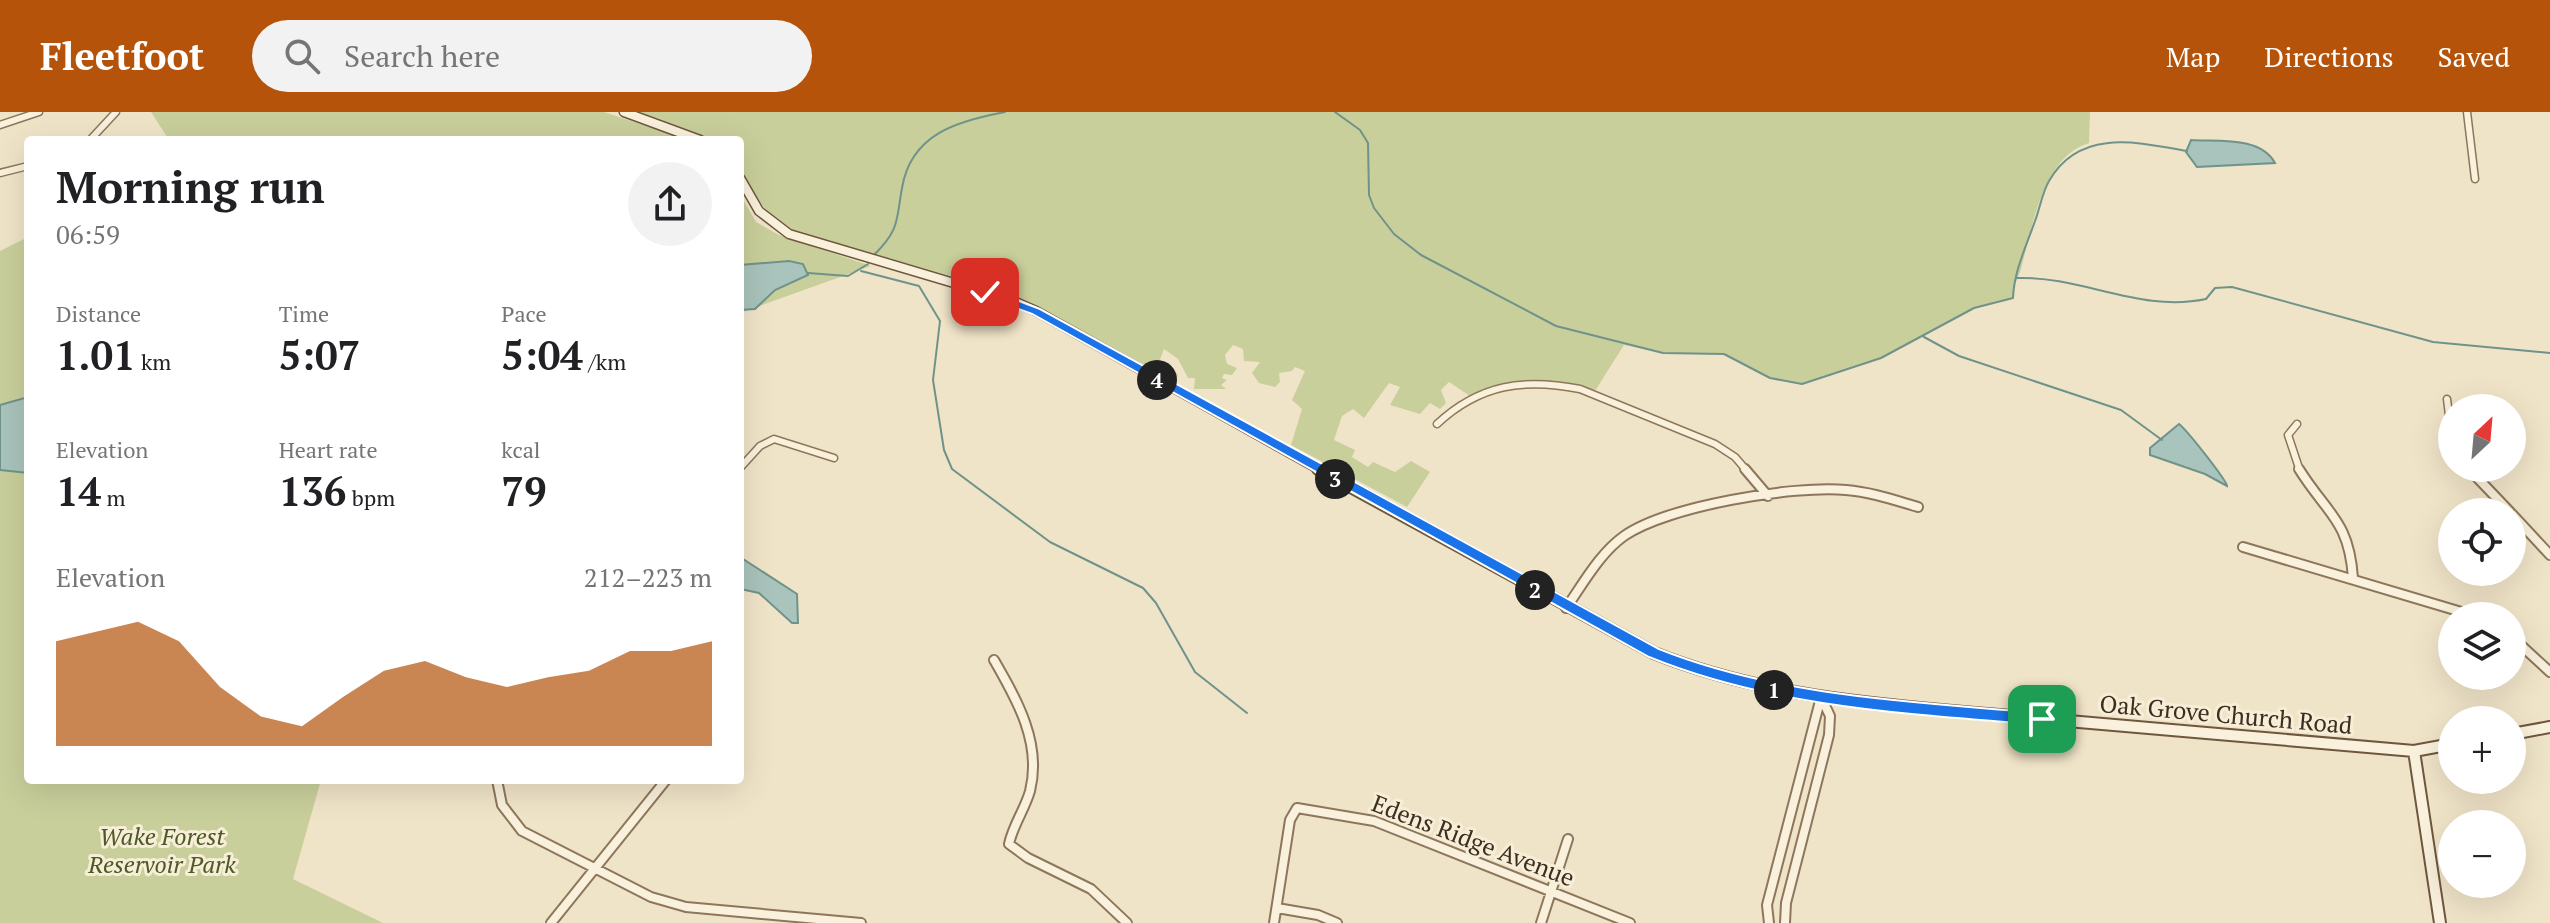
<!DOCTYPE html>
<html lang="en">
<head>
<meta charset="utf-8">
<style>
	body { margin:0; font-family:"PT Serif",serif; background:#f2f2f2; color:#202124; height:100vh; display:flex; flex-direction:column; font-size:30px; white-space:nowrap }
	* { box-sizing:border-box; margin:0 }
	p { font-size:26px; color:#757577 }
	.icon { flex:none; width:44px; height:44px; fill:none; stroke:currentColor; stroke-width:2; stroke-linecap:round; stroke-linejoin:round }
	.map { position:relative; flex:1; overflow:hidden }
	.sheet { position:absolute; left:24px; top:24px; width:720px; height:648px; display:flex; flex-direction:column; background:#fff; border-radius:8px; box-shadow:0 8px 32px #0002 }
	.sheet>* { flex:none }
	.needle { width:52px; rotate:26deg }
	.fabs { position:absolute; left:2438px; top:282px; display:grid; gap:16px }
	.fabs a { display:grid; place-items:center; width:88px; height:88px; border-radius:50%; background:#fff; box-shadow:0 8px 32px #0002; font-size:40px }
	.pin { position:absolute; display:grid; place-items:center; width:68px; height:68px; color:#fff; margin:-34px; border-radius:16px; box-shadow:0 4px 12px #0006 }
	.km { position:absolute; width:40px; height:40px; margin:-20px; border-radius:50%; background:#222; color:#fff; font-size:22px; line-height:40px; text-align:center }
	.round { display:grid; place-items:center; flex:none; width:84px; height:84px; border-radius:42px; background:#f2f2f2 }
	.summary { display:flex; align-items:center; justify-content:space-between; height:136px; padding:0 32px }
	h1 { font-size:44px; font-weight:800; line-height:60px }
	.figures { display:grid; grid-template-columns:repeat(3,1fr); gap:12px; height:136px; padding:8px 32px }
	.figures div { display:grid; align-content:center }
	.figures b { font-size:40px; font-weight:800 }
	.figures small { font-size:22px; font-weight:400 }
	.figures p { font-size:22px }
	.chart { height:224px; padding:16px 32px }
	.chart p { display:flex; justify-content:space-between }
	.chart svg { width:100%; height:144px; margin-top:8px; fill:#b45309; opacity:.7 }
	header { display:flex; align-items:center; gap:48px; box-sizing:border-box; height:112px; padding:0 40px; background:#b45309; color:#fff }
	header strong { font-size:38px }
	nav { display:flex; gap:44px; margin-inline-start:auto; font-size:28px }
	.search { width:560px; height:72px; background:#f2f2f2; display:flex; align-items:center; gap:20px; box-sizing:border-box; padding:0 28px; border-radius:44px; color:#757577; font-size:30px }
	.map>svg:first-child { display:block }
	.green { fill:#c9cf9b }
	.water { fill:#a9c4bc; stroke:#6f938a; stroke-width:2 }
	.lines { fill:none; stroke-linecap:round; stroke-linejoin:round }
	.stream { stroke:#6f938a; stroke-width:2 }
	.street-far1-casing { stroke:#8d765c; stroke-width:9 }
	.street-casing { stroke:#8d765c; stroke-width:12 }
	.secondary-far1-casing { stroke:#6f573f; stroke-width:11 }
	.secondary-casing { stroke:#6f573f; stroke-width:14 }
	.street-far1 { stroke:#faf1dc; stroke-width:6 }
	.street { stroke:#faf1dc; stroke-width:8 }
	.secondary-far1 { stroke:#faf1dc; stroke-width:8 }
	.secondary { stroke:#faf1dc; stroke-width:10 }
	.route { fill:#1a73e8; stroke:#fff; stroke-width:2 }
	.labels { text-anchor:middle; stroke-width:6; stroke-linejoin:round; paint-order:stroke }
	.street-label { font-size:24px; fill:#3d2e20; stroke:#f7eed8 }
	.park-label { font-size:24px; font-style:italic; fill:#4d5a26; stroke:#f7eed8 }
</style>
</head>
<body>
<header>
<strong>Fleetfoot</strong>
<div class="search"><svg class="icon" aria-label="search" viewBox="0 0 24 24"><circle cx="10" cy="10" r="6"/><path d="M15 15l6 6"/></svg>Search here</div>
<nav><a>Map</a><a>Directions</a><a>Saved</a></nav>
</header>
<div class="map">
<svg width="2550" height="811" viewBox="0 0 2550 811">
	<rect width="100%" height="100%" fill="#f0e4c8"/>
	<path class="green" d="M 151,0 L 604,0 L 688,28 L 169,28 Z
		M 634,0 L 2090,0 L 2089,31 C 2042,45 2032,117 2021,157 C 2018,168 2012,173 2013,186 L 1974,196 L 1881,246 L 1802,272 L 1770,266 L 1724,242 L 1663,241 L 1624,233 L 1593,282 C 1552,275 1508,261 1470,284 L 1449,270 L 1441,278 L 1446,291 L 1440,297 L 1430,291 L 1420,302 L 1390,293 L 1400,275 L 1389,271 L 1364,306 L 1353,297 L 1342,304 L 1334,328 L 1355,338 L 1352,345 L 1368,355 L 1373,350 L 1395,360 L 1411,349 L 1430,360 L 1407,395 L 1291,333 L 1302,297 L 1292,288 L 1305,259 L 1295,255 L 1292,259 L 1279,261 L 1280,270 L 1275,275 L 1259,271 L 1252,261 L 1260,250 L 1244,249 L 1243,237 L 1233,233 L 1225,243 L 1227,252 L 1237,256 L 1232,263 L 1224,262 L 1222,266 L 1227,268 L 1221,273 L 1226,277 L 1194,277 L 1195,266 L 1188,266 L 1178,247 L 1164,237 L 1159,250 L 1178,262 L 1175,273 L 1053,202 L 990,175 L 793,119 L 771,105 L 740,61 L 740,28 L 701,28 L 659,7 Z
		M 740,82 L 756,110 L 779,123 L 871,154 L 740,201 Z
		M 28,125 L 28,668 L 321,668 L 293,767 L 383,811 L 0,811 L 0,139 Z"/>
	<path class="water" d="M 2191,28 C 2219,30 2260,24 2275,51 L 2197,55 L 2186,40 Z
		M 789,149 L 803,152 L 808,163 L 775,178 L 755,197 L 740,198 L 740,153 Z
		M 28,285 L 28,361 L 0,358 L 0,293 Z
		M 2179,312 C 2187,318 2227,369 2227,374 L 2205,362 L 2150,343 L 2150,336 Z
		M 740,445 L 797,482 L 798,511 L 792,511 L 759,481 L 740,477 Z"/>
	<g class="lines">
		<path class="stream" d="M 1335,0 L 1360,18 L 1368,31 L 1369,83 L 1374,96 L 1394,122 L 1421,143 L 1556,214 L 1663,241 L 1724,242 L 1770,266 L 1802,272 L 1881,246 L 1974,196 L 2013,186 C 2014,159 2026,135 2035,109 C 2040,96 2042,81 2049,69 C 2079,16 2137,30 2187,39
			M 874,143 C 900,117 896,109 902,76 C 911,22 957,9 1005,0
			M 861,159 L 919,174 L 940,209 L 933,268 L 944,338 L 952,357 L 1050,430 L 1143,476 L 1156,491 L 1195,560 L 1247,601
			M 808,161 L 848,164 L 868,152
			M 2017,166 C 2083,164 2140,201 2206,187 L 2215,176 L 2232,175 L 2433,230 L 2550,241
			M 1924,225 L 1959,244 L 2121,298 L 2162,328"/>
		<g class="street-far1-casing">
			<path id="street-far1" d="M 2467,0 L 2475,67
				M 0,13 L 39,0
				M 90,28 L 116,0
				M 0,61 L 28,54
				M 2447,287 L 2452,328
				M 1437,312 C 1480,272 1524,266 1580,277 L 1715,332 L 1735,345 L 1747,359
				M 2297,312 L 2288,323 L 2300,359
				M 740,356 L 760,334 L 774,327 L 834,346
				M 2468,356 L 2471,359"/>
		</g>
		<g class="street-casing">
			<path id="street" d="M 1745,357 L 1768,384
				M 2299,357 C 2327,402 2349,408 2353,466
				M 2469,357 L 2510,400
				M 2512,402 L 2550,443
				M 2243,435 L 2475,504
				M 1566,496 C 1583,472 1599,442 1624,424 C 1667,394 1794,373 1846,378 C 1871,380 1894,388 1918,395
				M 2512,525 L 2550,560
				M 994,548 C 1017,588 1042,631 1030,679 C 1025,697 1013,713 1009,732 L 1028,746 L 1091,777 L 1127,811
				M 497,668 L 502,693 L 522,719 L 651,785 L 686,795 L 861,811
				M 1277,796 L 1318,803 L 1337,811
				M 551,811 L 666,668
				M 1274,811 L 1290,708 L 1297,696 L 1374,709 L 1630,811
				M 1541,811 L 1568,727
				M 1769,811 L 1767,793 L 1821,585
				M 1785,811 L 1786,791 L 1829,623 L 1830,604 L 1821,585"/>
		</g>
		<g class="secondary-far1-casing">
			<path id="secondary-far1" d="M 624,0 L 700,28
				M 740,66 L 759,99 L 789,122 L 1011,188 L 1036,199 L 1322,359"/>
		</g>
		<g class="secondary-casing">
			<path id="secondary" d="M 1318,357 L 1654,541 C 1771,588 1898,594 2022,605 C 2153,616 2283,628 2414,639 L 2452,632
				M 2512,622 L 2550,615
				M 2414,639 L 2440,811"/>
		</g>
		<use href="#street-far1" class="street-far1"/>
		<use href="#street" class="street"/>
		<use href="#secondary-far1" class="secondary-far1"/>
		<use href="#secondary" class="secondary"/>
	</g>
	<path class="route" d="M 985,176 L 1040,197 L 1659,537 C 1780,585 1914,590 2042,601 L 2049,607 L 2042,613 C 1909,602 1774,596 1649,545 L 1032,202 L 981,183 L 979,180 Z"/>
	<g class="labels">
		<g class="street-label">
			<text transform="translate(2226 603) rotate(5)" y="8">Oak Grove Church Road</text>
			<text transform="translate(1473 729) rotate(21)" y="8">Edens Ridge Avenue</text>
		</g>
		<g class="park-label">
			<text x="162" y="733">Wake Forest<tspan x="162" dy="28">Reservoir Park</tspan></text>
		</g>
	</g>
</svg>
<div class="fabs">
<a><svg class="needle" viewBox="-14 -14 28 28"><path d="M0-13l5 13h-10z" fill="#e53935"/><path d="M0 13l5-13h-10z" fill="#757577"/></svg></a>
<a><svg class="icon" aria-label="locate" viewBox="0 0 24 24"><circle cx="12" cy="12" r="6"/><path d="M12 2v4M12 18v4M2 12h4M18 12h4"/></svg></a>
<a><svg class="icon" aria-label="layers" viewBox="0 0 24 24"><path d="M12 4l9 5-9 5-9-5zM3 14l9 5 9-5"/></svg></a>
<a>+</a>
<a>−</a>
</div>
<div class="pin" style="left:2042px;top:607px;background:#1e9e55"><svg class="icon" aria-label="arrive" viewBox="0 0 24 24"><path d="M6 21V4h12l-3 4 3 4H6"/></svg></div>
<div class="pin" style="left:985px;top:180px;background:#d93025"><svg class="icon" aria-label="check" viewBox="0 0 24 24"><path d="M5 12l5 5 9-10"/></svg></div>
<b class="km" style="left:1774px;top:578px">1</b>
<b class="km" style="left:1535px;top:478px">2</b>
<b class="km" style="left:1335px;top:367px">3</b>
<b class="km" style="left:1157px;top:268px">4</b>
<section class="sheet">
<div class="summary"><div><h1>Morning run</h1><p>06:59</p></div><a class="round"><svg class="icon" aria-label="share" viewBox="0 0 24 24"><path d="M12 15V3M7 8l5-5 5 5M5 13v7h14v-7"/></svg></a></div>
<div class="figures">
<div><p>Distance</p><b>1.01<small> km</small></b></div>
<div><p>Time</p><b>5:07</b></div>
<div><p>Pace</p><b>5:04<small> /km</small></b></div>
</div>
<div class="figures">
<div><p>Elevation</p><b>14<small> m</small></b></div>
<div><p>Heart rate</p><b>136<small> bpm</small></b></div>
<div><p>kcal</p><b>79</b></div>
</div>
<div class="chart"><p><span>Elevation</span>212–223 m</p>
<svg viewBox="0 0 160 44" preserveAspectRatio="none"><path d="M0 44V12L10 9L20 6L30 12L40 26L50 35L60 38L70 29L80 21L90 18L100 23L110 26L120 23L130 21L140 15L150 15L160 12V44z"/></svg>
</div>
</section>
</div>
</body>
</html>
